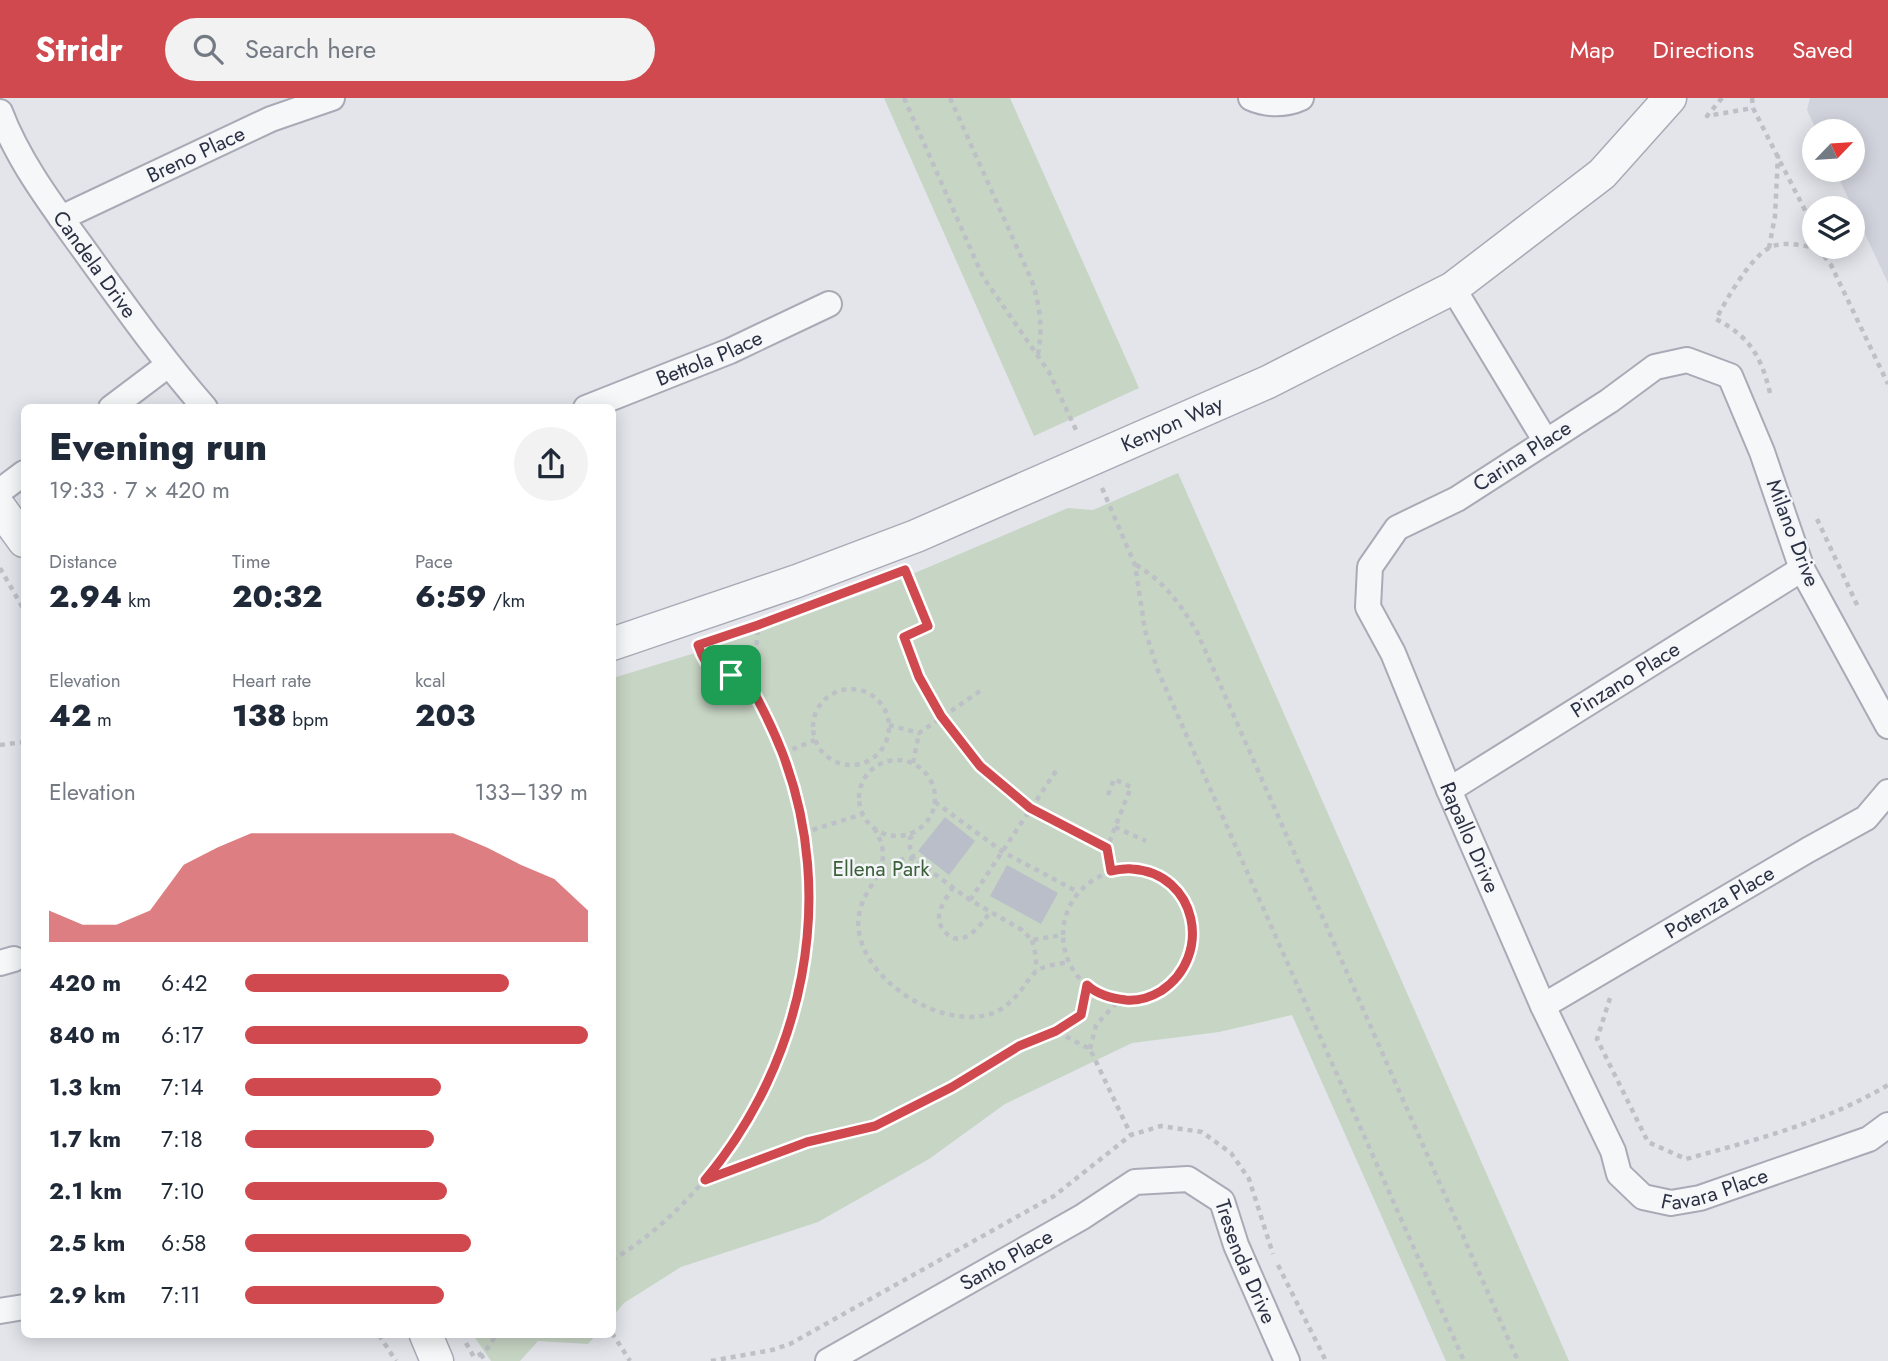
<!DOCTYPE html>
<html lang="en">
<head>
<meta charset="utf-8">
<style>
	body { margin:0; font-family:Jost,sans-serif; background:#f2f2f3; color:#1f2937; height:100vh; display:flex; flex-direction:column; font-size:26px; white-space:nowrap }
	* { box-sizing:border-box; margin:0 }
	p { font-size:23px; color:#747a83 }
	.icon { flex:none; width:38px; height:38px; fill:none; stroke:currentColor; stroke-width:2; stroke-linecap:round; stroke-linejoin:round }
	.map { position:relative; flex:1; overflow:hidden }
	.panel { position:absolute; left:21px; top:306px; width:595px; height:934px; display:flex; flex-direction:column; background:#fff; border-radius:10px; box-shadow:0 4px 18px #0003 }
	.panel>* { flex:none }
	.needle { width:46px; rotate:65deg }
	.fabs { position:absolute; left:1802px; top:21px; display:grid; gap:14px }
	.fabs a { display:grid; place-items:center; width:63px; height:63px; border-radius:50%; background:#fff; box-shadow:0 4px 18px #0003; font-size:35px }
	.pin { position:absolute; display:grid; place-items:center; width:60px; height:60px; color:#fff; margin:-30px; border-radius:14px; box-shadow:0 4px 10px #0006 }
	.round { display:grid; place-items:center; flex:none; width:74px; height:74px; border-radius:37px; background:#f2f2f3 }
	.summary { display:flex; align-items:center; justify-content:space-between; height:119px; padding:0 28px }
	h1 { font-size:38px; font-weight:800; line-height:52px }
	.metrics { display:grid; grid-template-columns:repeat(3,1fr); gap:10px; height:119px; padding:7px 28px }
	.metrics div { display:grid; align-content:center }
	.metrics b { font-size:30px; font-weight:800 }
	.metrics small { font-size:19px; font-weight:400 }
	.metrics p { font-size:19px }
	.chart { height:196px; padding:14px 28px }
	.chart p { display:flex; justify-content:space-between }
	.chart svg { width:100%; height:126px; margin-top:7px; fill:#d0494e; opacity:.7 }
	ul { padding:0 28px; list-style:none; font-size:23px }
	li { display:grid; grid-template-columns:112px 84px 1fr; align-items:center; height:52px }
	li i { height:18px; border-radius:9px; background:#d0494e }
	header { display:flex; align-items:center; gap:42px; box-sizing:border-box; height:98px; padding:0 35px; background:#d0494e; color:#fff }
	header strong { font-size:33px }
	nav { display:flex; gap:38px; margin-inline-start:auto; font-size:24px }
	.search { width:490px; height:63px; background:#f2f2f3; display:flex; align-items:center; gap:18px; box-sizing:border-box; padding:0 24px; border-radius:38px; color:#747a83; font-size:26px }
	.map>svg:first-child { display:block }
	.built { fill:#d1d4dd }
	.green { fill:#c7d5c4 }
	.building { fill:#babec9 }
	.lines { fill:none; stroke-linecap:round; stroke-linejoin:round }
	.minor-casing { stroke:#a8abb6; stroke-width:28 }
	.tertiary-casing { stroke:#a8abb6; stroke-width:35 }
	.path { stroke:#bdc0c6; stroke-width:4.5; stroke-dasharray:5 5; stroke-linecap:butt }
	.minor { stroke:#f6f7f9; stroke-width:24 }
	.tertiary { stroke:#f6f7f9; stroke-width:32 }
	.route-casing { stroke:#fff; stroke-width:14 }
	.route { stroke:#d0494e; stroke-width:9 }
	.labels { text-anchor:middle; stroke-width:5; stroke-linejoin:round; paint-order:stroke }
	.street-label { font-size:21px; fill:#2b3144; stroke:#f3f5f8 }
	.park-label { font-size:21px; fill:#3b6038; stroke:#f3f5f8 }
</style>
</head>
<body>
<header>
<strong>Stridr</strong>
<div class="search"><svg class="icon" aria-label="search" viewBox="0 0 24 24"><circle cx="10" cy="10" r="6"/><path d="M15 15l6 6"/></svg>Search here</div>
<nav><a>Map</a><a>Directions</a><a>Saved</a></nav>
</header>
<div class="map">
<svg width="1888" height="1263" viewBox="0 0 1888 1263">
	<rect width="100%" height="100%" fill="#e3e5eb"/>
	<path class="built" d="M 1810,0 L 1888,0 L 1888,185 L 1835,72 L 1853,72 L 1853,33 L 1817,33 L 1807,12 Z"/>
	<path class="green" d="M 884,0 L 1010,0 L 1139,290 L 1034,338 Z
		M 1178,375 L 1569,1263 L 1446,1263 L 1292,917 L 1219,934 L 1132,945 L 1005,1006 L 929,1061 L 818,1124 L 681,1169 L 624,1205 L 613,1218 L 613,580 L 695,555 L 877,491 L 1068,410 L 1093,412 Z
		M 473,1237 L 596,1237 L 588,1246 L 538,1243 L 520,1263 L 491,1263 Z"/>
	<path class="building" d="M 945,719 L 975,743 L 949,777 L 918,753 Z
		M 1007,767 L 1058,795 L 1041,826 L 990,798 Z"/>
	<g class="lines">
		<g class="minor-casing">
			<g id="minor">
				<path d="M 1251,0 C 1266,7 1286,7 1301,0"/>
				<path id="s1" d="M 0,14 C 20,67 57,114 90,160 C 127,211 163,262 205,310"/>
				<path id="s2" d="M 61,120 L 271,21 L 332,0"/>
				<path d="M 1453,190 L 1545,342"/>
				<path d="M 111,310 L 168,267"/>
				<path id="s3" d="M 586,310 L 730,253 L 829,206"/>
				<path d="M 0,393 L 24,375"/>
				<path id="s4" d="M 1888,628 L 1802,471 L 1762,354 L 1730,278 L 1687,262 L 1655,269 L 1609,303 L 1457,401 L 1397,430 L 1370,469 L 1368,509 L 1393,555 L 1449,692 L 1543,908 L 1613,1053 L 1619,1076 L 1643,1099 L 1671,1105 L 1700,1100 L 1869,1041 L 1888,1027"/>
				<path id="s5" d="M 1449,692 L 1802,471"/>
				<path d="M 0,865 L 14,861"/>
				<path id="s6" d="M 1543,908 L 1808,752 L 1866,720 L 1888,694"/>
				<path d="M 0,1213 L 24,1209"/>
				<path id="s7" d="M 828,1263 L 1082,1119 L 1135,1084 L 1188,1081 L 1222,1103 L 1236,1147 L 1287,1263"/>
			</g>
		</g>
		<g class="tertiary-casing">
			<g id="tertiary">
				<path d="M 0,410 L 24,443"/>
				<path id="s8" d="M 612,546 L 797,483 L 916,438 L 1268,284 L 1453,190 L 1602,76 L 1670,0"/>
				<path d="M 426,1237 L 437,1263"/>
			</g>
		</g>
		<path class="path" d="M 904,0 L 983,179 L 1049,274 L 1077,334
			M 950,0 L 1032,183 C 1040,208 1043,231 1038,256
			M 1722,0 L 1707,18 L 1753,10
			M 1752,0 L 1753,10 L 1815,132
			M 1769,150 L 1775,118 L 1778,57
			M 1818,150 L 1831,167 L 1888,286
			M 1770,295 C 1761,258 1750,239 1716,221 C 1726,202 1750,160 1769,150 C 1783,142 1803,148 1818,150
			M 1102,390 L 1135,467 L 1145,532 L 1158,573 L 1464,1263
			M 1817,421 L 1859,511
			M 1136,467 C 1164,483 1181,507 1197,534 L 1518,1263
			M 0,470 L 24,512
			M 906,473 L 928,528 L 904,539 L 919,579 L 941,618 L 980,669 L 1030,711 L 1107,750
			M 699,548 C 706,571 717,581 742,573
			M813 629a38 38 0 1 1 76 0a38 38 0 1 1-76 0Z
			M 889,627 L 919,635 L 983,591
			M 0,647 L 24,644
			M 783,655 L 815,642
			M859 700a38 38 0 1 1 76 0a38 38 0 1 1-76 0Z
			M 913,665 L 919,635
			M 1108,697 L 1114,681 L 1131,689 L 1107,750 L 1111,773
			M 935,704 L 1003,754 L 1078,794
			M 1115,729 L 1146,743
			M 874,730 C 903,777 852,787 859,834 C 867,884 938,929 987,917 C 1006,912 1017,898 1027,884 C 1030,880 1034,874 1038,872 C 1047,867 1059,866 1069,864
			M 803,735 L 863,716
			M 914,761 L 910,750 L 910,740 L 916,734
			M1063 837a65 65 0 1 1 130 0a65 65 0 1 1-130 0Z
			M 882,772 L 905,760 L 914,761 L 970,802 L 1022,832 L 1032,842 L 1062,837
			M 953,789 C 948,798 939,809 939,820 C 939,825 942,832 946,835 C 963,852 981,827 990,814
			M 970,802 L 1058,670
			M 1032,842 L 1036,858 L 1036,872
			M 1610,900 L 1597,941 L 1648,1044 L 1686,1061 C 1755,1042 1826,1024 1888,987
			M 1057,934 L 1090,951 L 1131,1037
			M 1090,951 L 1096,927 L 1120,901
			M 706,1081 L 807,1044 L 875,1028 L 952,989 L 1019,948 L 1056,933 L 1081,917 L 1087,887
			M 612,1162 C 662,1133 709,1083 739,1035 C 811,921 831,781 782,654 C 771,626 757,599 742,573 L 756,555 L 758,529
			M 1278,1167 L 1326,1263
			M 612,1235 L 630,1263
			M 379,1237 L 396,1263
			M 466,1245 L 474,1259 C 485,1255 491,1248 495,1237
			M 481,1256 L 485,1263
			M 711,1263 L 772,1252 L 790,1246 L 1054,1098 L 1131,1037 L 1161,1028 L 1202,1034 L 1231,1055 L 1249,1081 L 1273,1156"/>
		<use href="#minor" class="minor"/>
		<use href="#tertiary" class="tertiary"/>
	</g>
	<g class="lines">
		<g class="route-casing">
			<path id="route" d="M 905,472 L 928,528 L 904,539 L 919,579 L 941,618 L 980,668 L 1030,710 L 1107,750 L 1111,773 C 1117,772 1125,770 1132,771 C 1197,775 1214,858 1161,893 C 1151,899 1138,903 1126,902 C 1111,900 1098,897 1087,887 L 1081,917 L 1056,933 L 1019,948 L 952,989 L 875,1028 L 807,1044 L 705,1082 C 804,964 838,799 782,654 C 771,626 757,599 742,573 C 716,582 706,570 698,547 L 758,527 Z"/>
		</g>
		<use href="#route" class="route"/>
	</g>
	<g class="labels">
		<g class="street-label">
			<text dy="7" stroke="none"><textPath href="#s2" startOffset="149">Breno Place</textPath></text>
			<text dy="7" stroke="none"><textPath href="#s1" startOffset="180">Candela Drive</textPath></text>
			<text dy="7" stroke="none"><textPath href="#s3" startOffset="133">Bettola Place</textPath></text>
			<text dy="7" stroke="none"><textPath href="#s8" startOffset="602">Kenyon Way</textPath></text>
			<text transform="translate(1522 358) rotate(-33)" y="7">Carina Place</text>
			<text transform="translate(1793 435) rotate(69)" y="7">Milano Drive</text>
			<text dy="7" stroke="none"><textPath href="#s5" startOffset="208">Pinzano Place</textPath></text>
			<text dy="7" stroke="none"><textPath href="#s4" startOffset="1108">Rapallo Drive</textPath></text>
			<text dy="7" stroke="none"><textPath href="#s6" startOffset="205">Potenza Place</textPath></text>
			<text dy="7" stroke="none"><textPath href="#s4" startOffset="1584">Favara Place</textPath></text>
			<text dy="7" stroke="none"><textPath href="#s7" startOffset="205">Santo Place</textPath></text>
			<text dy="7" stroke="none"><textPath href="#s7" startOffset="514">Tresenda Drive</textPath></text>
		</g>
		<g class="park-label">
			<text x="881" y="778">Ellena Park</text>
		</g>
	</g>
</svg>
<div class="fabs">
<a><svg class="needle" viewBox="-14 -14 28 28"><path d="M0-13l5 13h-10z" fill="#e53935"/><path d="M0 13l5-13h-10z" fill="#747a83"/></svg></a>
<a><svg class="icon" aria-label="layers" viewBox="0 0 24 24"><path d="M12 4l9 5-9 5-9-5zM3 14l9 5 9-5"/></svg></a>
</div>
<div class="pin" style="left:731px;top:577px;background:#1e9e55"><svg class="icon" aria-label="arrive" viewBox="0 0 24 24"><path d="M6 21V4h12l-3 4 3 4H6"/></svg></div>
<section class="panel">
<div class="summary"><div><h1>Evening run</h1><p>19:33 · 7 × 420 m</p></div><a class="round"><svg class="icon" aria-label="share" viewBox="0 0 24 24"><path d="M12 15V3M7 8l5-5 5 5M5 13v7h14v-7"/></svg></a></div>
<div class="metrics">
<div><p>Distance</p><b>2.94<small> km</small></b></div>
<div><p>Time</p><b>20:32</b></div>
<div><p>Pace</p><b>6:59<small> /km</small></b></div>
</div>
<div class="metrics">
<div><p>Elevation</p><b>42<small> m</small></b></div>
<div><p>Heart rate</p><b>138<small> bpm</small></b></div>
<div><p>kcal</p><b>203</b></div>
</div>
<div class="chart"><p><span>Elevation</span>133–139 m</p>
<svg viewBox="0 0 160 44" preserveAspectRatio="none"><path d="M0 44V33L10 38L20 38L30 33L40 17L50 11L60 6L70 6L80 6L90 6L100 6L110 6L120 6L130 11L140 17L150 22L160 33V44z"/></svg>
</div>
<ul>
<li><b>420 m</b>6:42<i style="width:77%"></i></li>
<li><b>840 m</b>6:17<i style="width:100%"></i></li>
<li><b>1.3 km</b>7:14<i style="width:57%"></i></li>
<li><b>1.7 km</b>7:18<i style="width:55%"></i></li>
<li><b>2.1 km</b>7:10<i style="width:59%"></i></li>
<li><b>2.5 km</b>6:58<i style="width:66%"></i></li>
<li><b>2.9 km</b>7:11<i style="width:58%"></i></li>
</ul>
</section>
</div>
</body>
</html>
